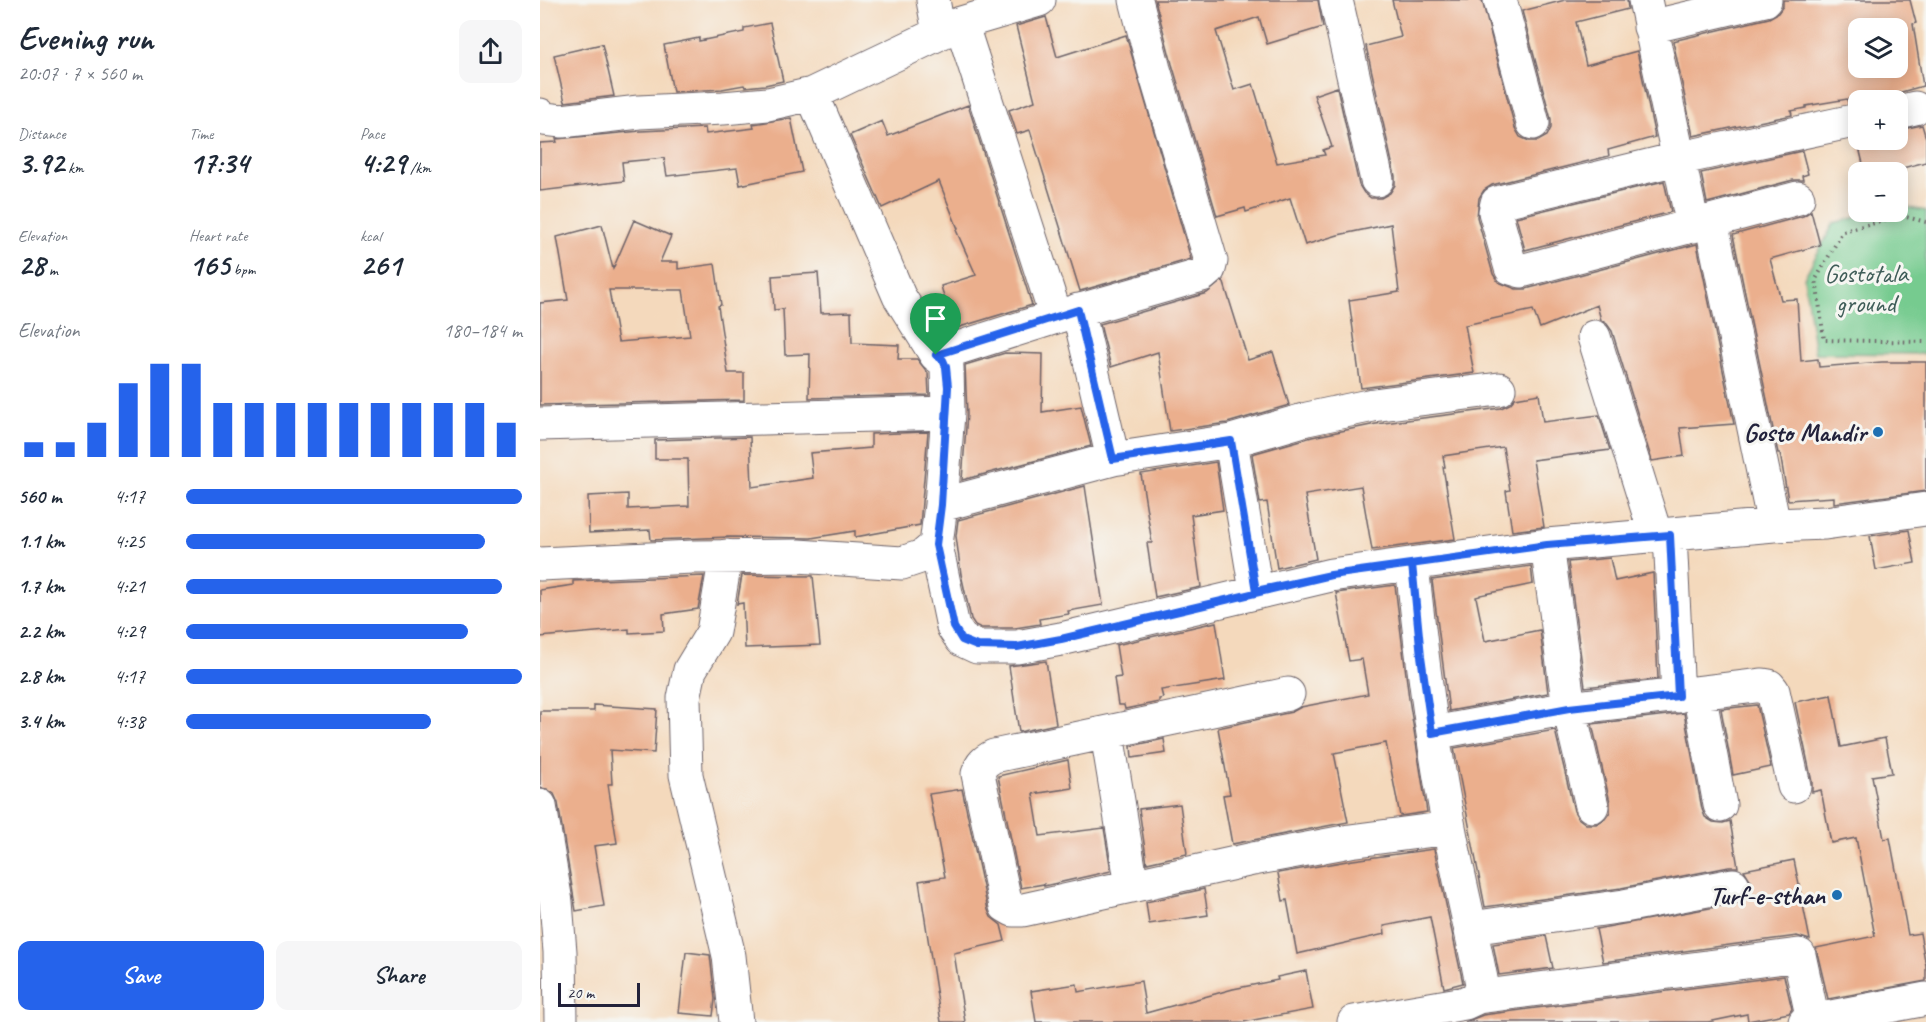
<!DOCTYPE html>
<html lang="en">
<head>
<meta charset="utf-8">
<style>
	body { margin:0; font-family:Caveat,sans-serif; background:#f6f6f7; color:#1f2937; height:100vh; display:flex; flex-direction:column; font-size:22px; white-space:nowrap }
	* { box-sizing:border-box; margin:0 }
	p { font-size:20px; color:#747a83 }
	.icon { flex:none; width:33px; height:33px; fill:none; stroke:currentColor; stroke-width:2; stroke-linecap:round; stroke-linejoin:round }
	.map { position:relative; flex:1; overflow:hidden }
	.details { display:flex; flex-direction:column; background:#fff; width:540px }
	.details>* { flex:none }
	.fabs { position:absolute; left:1308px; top:18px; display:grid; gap:12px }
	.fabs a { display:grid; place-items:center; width:60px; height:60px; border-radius:12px; background:#fff; box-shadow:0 3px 15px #0003; font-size:30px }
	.scale { position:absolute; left:18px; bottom:15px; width:82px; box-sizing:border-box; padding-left:6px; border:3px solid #22223b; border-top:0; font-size:16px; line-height:21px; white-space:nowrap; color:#22223b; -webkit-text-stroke:4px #f6f6f2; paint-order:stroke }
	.pin { position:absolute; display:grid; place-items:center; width:51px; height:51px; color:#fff; margin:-62px -26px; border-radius:50% 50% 50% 0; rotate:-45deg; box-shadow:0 0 6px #0007 }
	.pin .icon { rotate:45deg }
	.round { display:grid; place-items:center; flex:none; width:63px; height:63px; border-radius:12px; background:#f6f6f7 }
	.summary { display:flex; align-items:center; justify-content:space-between; height:102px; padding:0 18px }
	h1 { font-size:33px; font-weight:800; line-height:45px }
	.figures { display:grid; grid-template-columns:repeat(3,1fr); gap:9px; height:102px; padding:6px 18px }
	.figures div { display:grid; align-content:center }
	.figures b { font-size:30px; font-weight:800 }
	.figures small { font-size:16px; font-weight:400 }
	.figures p { font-size:16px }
	.chart { height:168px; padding:12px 18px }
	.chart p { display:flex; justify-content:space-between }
	.chart svg { width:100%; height:108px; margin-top:6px; stroke:#2563eb; stroke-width:6 }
	.primary-button { display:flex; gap:12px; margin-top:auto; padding:12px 18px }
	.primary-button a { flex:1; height:69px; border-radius:12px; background:#2563eb; color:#fff; font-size:24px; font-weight:800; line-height:69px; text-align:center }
	.primary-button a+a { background:#f6f6f7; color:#1f2937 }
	ul { padding:0 18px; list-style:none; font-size:20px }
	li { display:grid; grid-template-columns:96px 72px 1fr; align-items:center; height:45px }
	li i { height:15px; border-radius:8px; background:#2563eb }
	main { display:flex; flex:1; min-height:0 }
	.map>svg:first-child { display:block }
	.green { fill:#76cb8f; stroke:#4c7665; stroke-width:1.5 }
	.building { fill:#ebaf8d; fill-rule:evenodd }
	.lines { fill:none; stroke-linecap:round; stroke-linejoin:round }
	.minor-casing { stroke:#6c6268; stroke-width:35 }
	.path { stroke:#6c6268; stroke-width:4; stroke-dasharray:1.5 4.5; stroke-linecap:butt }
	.minor { stroke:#fff; stroke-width:33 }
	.route-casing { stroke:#fff; stroke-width:12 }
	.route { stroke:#2563eb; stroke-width:8 }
	.poi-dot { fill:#1f6fb2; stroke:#f6f6f2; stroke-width:2 }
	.labels { text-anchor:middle; stroke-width:6; stroke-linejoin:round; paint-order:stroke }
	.park-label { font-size:26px; fill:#3f5d58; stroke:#f6f6f2 }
	.poi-label { font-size:26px; font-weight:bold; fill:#22223b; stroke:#f6f6f2; text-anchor:end }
</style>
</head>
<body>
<main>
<section class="details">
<div class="summary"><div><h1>Evening run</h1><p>20:07 · 7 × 560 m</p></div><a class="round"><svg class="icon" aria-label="share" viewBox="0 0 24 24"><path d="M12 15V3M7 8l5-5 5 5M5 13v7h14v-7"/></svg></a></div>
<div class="figures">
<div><p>Distance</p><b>3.92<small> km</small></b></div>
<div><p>Time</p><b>17:34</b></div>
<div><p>Pace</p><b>4:29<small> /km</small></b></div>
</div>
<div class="figures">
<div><p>Elevation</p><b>28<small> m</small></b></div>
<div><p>Heart rate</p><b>165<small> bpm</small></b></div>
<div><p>kcal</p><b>261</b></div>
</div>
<div class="chart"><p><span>Elevation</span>180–184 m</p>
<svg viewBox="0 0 160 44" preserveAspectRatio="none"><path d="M5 44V38M15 44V38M25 44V30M35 44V14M45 44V6M55 44V6M65 44V22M75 44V22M85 44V22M95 44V22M105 44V22M115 44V22M125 44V22M135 44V22M145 44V22M155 44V30"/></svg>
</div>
<ul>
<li><b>560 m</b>4:17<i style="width:100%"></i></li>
<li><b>1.1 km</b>4:25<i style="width:89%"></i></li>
<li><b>1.7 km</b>4:21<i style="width:94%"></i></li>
<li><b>2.2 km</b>4:29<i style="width:84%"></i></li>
<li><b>2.8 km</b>4:17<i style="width:100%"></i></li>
<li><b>3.4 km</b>4:38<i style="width:73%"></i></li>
</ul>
<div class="primary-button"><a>Save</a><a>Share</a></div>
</section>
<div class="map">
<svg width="1386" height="1022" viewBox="0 0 1386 1022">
	<rect width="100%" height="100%" fill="#f6f6f2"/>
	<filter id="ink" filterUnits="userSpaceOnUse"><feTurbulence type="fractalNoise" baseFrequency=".0167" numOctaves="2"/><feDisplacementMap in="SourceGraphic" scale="12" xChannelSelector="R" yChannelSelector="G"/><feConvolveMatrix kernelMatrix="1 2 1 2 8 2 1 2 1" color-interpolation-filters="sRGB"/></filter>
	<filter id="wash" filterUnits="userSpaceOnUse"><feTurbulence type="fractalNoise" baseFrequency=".008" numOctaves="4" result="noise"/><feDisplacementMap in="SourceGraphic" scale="24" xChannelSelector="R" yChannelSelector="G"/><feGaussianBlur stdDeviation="1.35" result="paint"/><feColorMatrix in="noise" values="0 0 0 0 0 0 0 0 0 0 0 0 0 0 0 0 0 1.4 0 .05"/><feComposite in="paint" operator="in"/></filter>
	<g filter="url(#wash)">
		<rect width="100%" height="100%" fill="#f4d9bc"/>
		<path class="green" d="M 1358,206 L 1386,211 L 1386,354 L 1275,353 L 1264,278 L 1294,223 L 1338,212 L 1358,212 Z"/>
		<g id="blocks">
			<path class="building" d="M 615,0 L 778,0 L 783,27 L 727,44 L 719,17 L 676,31 L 694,90 L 713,84 L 737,163 L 785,155 L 783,150 L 792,147 L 774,95 L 797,87 L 819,185 L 824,193 L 831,198 L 841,198 L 850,193 L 855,185 L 855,176 L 826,46 L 861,37 L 852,0 L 942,0 L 975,128 L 980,137 L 989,141 L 998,141 L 1007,136 L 1011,128 L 1011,119 L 982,11 L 1025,0 L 1087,0 L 1088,9 L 1036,22 L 1046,65 L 1097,51 L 1115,137 L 1068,150 L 1069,156 L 952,185 L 944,190 L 939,198 L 937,217 L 953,274 L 958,282 L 976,289 L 986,289 L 1157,244 L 1194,424 L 1140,428 L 1144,456 L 1112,461 L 1072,331 L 1067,324 L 1061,320 L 1057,305 L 1000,328 L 993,310 L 925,325 L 934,373 L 821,388 L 809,300 L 859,292 L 851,224 L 798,235 L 765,245 L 750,198 L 706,212 L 705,208 L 677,216 L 632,64 Z
				M 1243,0 L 1370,0 L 1376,23 L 1373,24 L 1383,86 L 1354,94 L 1344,100 L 1318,100 L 1308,103 L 1307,99 L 1266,106 L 1266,108 L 1251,111 L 1252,115 L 1153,136 L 1133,41 L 1229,18 L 1238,13 L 1243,6 ZM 1318,28 L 1358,28 L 1358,68 L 1318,68 Z
				M 506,17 L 517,57 L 586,35 L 651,259 L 540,291 L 490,130 L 477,134 L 469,110 L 495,101 L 476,26 Z
				M 230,23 L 243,81 L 225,85 L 205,87 L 204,85 L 182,89 L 133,92 L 124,45 L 159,38 L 159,41 L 204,32 L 204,28 Z
				M 62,44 L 74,96 L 25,102 L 14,55 Z
				M 428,105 L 492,305 L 413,329 L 401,286 L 436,275 L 416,230 L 418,229 L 399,181 L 342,208 L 310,135 L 342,121 L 348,136 Z
				M 251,118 L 262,172 L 200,185 L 197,168 L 127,176 L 124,158 L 82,162 L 84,181 L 0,191 L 0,143 L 17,142 L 16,139 L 101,131 L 165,128 L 166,134 L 214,128 L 213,124 Z
				M 1382,125 L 1386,138 L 1386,162 L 1347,172 L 1325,172 L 1317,139 L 1358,140 L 1358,130 Z
				M 1262,151 L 1268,174 L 1262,176 L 1263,180 L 1253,180 L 1167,203 L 1161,173 Z
				M 1124,181 L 1131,212 L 985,250 L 976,217 Z
				M 1271,211 L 1280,245 L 1230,259 L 1241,300 L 1257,299 L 1261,361 L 1278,359 L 1279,367 L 1342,362 L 1386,362 L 1386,491 L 1294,503 L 1294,497 L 1248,500 L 1240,453 L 1238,453 L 1193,235 L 1263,216 Z
				M 94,220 L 131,236 L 120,262 L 138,262 L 138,269 L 175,264 L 181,305 L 178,306 L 188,373 L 204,373 L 204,400 L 0,405 L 0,303 L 28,300 L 17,237 L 62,225 L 73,269 ZM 69,290 L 143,290 L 150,336 L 78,342 Z
				M 278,273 L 281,313 L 311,312 L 312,343 L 359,345 L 358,359 L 377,359 L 388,373 L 389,395 L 269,398 L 270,354 L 245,355 L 243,309 L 234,310 L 232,276 Z
				M 683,280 L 708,360 L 733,352 L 749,405 L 687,423 L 630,431 L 618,352 L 571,367 L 560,324 L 667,293 Z
				M 465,353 L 503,354 L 502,412 L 541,406 L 551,446 L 422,480 L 427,414 L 425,365 Z
				M 999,394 L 1003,422 L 1059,415 L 1070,450 L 993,460 L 1004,527 L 972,531 L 966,491 L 970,490 L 963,447 L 903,456 L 905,467 L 903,467 L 915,539 L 832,550 L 821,486 L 765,495 L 776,559 L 737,568 L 727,502 L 720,503 L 712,454 L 772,437 L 836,424 L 961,408 L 970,404 L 975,398 Z
				M 388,432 L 380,525 L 315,537 L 315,531 L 271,538 L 189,537 L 111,540 L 110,530 L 49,533 L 48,496 L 88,494 L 88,509 L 149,506 L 148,459 L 115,459 L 115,440 L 210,437 L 212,487 L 273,478 L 270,453 L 331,448 L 331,434 Z
				M 676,462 L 683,510 L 651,515 L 661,587 L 615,597 L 607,543 L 612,543 L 601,474 Z
				M 545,486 L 563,605 L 528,611 L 529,614 L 499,619 L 500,624 L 475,628 L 441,628 L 435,625 L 431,619 L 421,574 L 416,536 L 418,520 Z
				M 1369,530 L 1375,563 L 1336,570 L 1330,536 Z
				M 1070,558 L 1075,581 L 1113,573 L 1118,679 L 1045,687 L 1028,562 Z
				M 991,566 L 993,584 L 940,595 L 940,596 L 936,597 L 945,641 L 1000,630 L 1008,693 L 909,711 L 892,580 Z
				M 202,575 L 273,576 L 280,645 L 205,648 L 203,603 L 197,604 Z
				M 164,576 L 158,609 L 123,614 L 124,631 L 89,633 L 89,629 L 0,637 L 0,590 L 33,585 L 33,581 Z
				M 855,585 L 869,699 L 887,812 L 860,816 L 846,743 L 794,753 L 808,822 L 692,844 L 683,795 L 690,794 L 678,728 L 752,712 L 761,707 L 828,694 L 822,659 L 809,661 L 796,593 Z
				M 676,622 L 685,680 L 621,690 L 623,698 L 619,699 L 619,702 L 585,709 L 584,705 L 578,705 L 574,678 L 581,677 L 576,645 Z
				M 506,661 L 516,724 L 479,732 L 469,666 Z
				M 1291,695 L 1301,747 L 1345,738 L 1352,773 L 1332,776 L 1344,839 L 1350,838 L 1368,935 L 1380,933 L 1386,966 L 1386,981 L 1288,999 L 1276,948 L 1335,936 L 1316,838 L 1291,843 L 1281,790 L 1272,792 L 1272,782 L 1255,702 Z
				M 54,705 L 117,709 L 114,753 L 70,750 L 72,784 L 68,784 L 77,843 L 54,846 L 64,906 L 36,911 L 18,803 L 14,794 L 7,789 L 0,788 L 0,711 L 54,711 Z
				M 1217,705 L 1231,767 L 1193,775 L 1181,709 Z
				M 1144,713 L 1162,809 L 1165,817 L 1173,822 L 1183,823 L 1190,821 L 1198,867 L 1189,867 L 1081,888 L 945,907 L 914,748 L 1015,730 L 1034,811 L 1038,818 L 1046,824 L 1056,824 L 1065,819 L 1070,812 L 1070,802 L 1052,724 Z
				M 624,739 L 626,753 L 592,758 L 591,746 Z
				M 528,760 L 532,788 L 493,794 L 500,836 L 564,828 L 571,871 L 504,886 L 504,884 L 481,888 L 458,776 Z
				M 422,789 L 448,910 L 451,917 L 461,925 L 465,941 L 414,953 L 425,1022 L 401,1022 L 379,881 L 405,877 L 389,794 Z
				M 640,804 L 647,854 L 607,863 L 599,809 Z
				M 894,849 L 923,983 L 904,988 L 890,917 L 844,926 L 845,934 L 757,954 L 747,900 L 743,901 L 738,873 L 813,860 Z
				M 1254,860 L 1270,940 L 1257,936 L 1063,962 L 1056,929 L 1197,903 L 1206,899 L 1211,891 L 1211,881 L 1204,870 Z
				M 664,889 L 668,915 L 609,924 L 606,902 Z
				M 1006,936 L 1013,968 L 959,975 L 953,944 Z
				M 146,952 L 170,955 L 175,999 L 173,1016 L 139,1013 Z
				M 766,971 L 773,1009 L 703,1022 L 496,1022 L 491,991 L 537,984 L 538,992 L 601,981 L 606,1013 L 693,989 L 738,980 L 737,977 Z
				M 1244,976 L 1252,1009 L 1249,1013 L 1208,1021 L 1207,1014 L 1168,1022 L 925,1022 L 943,1015 Z"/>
		</g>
	</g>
	<g filter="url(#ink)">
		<use href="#blocks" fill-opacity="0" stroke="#6c6268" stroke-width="1.5"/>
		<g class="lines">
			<g class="minor-casing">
				<path id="minor" d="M 393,0 L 399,33
					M 796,0 L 837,180
					M 960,0 L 993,123
					M 1105,0 L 1153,226
					M 421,23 L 516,317
					M 1110,27 L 1225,0
					M 272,94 L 359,296 L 396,355 L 403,360 L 407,367 L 408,413 L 401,505
					M 1358,112 L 1375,108
					M 0,115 L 4,119 L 22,121 L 99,112 L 183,108 L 228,104 L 272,94 L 421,23 L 499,0
					M 1258,198 L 981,271 L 971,268 L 955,212 L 957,203 L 968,200 L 1137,159 L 1318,120
					M 1171,221 L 1234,525
					M 1054,337 L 1116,536
					M 396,355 L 516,317 L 662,275 L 669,269 L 671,261 L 614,69 L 596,0
					M 0,424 L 408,413
					M 691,441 L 716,591
					M 573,459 L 691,441 L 767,419 L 833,405 L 959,389
					M 1130,535 L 1138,696
					M 396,545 L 413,627 L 422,640 L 437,647 L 477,647 L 521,639 L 791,575 L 1007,545 L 1234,525 L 1285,523 L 1386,509
					M 186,556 L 173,632 L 150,670 L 144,698 L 146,775 L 189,956 L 196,1022
					M 0,564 L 153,557 L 258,556 L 362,563 L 383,556 L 396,545 L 401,505 L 573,459 L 538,310
					M 1159,693 L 1180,805
					M 748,694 L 454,756 C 445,761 441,764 438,774 L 466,906 L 473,910 L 483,910 L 713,859 L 810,841 L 909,828
					M 893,733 L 1029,708 L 1007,545
					M 567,734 L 592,886
					M 0,806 L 16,902 L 20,952 L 21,1022
					M 1052,806 L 1029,708 L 1223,685 L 1229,686 L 1233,691 L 1254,786
					M 931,928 L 1084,906 L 1193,885
					M 938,997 L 1259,955 L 1273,1020
					M 814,1022 L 925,1003 L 938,997 L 942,984 C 932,932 919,880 909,827 C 892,740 881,653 872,564
					M 1265,1022 L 1386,999"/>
			</g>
			<path class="path" d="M 1386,222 L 1362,216 L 1303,231 L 1276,279 L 1284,340 L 1386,342"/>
			<use href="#minor" class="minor"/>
		</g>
	</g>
	<g class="lines" filter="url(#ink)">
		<g class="route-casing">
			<path id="route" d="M 396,355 L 403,360 L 406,367 L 408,387 L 401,505 L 396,545 L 414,627 L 422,640 L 437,646 L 477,647 L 521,639 L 791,575 L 872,564 L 881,656 L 892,733 L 1029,708 L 1138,696 L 1130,535 L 1007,545 L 791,575 L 716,591 L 691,441 L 573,459 L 538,310 L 396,355"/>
		</g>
		<use href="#route" class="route"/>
	</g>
	<g class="poi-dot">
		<circle cx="1338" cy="432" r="6"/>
		<circle cx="1297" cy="895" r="6"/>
	</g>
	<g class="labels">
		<g class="park-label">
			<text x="1326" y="282">Gostotala<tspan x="1326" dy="30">ground</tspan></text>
		</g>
		<g class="poi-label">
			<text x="1326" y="441">Gosto Mandir</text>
			<text x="1285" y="904">Turf-e-sthan</text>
		</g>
	</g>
</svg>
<div class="fabs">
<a><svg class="icon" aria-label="layers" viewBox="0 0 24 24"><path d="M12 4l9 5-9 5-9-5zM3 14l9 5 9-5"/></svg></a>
<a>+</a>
<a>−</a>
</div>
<div class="scale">20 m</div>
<div class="pin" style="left:396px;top:355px;background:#1e9e55"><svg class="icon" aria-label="arrive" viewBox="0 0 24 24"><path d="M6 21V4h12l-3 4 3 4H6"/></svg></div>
</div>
</main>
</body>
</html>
